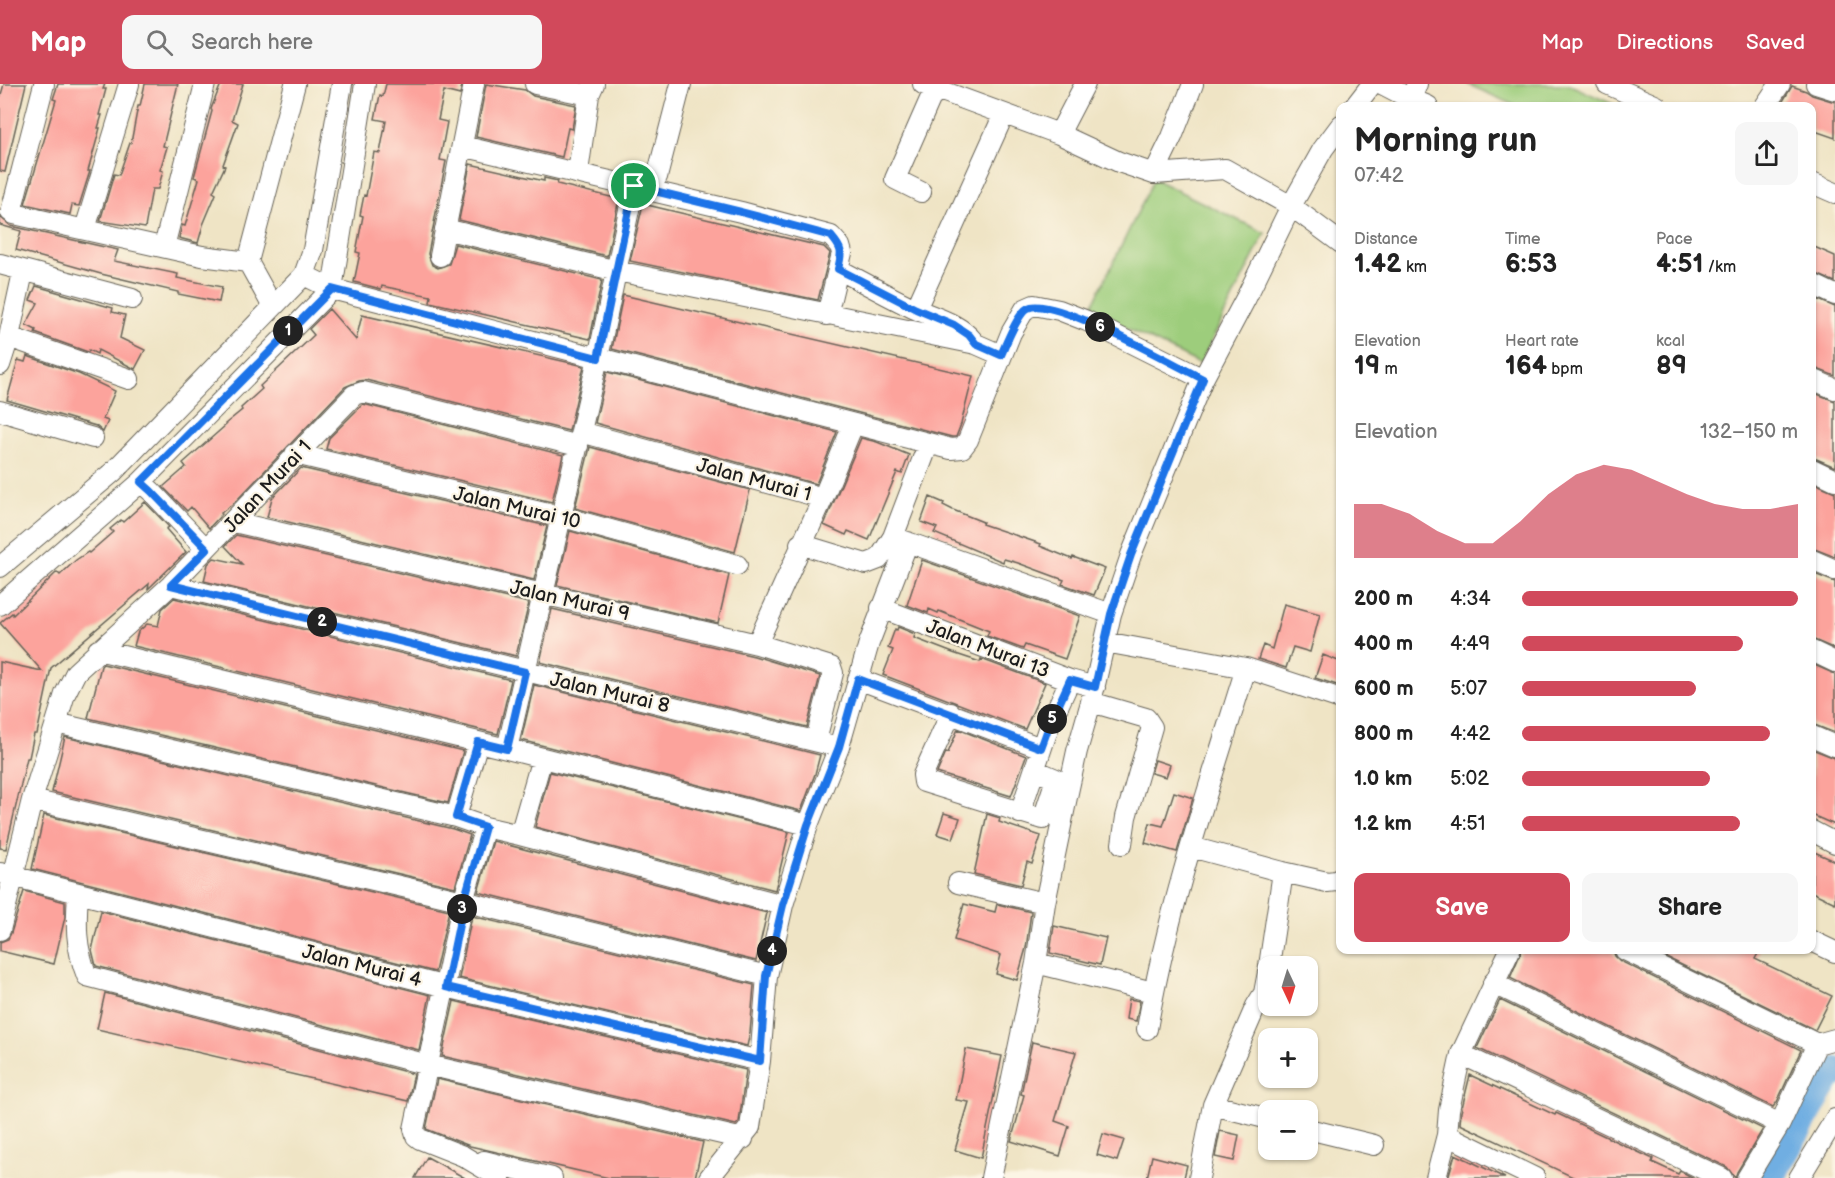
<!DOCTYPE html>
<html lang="en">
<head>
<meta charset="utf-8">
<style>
	body { margin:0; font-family:"Balsamiq Sans",sans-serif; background:#f6f6f6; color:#222; height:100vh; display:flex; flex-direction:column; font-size:22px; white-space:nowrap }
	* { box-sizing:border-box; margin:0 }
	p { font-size:20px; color:#767676 }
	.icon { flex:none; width:33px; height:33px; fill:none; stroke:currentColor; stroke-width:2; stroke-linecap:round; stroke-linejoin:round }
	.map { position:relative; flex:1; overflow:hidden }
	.side { position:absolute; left:1336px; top:18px; width:480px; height:852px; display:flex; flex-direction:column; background:#fff; border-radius:12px; box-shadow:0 2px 4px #0004 }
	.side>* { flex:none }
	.needle { width:39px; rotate:176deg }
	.tools { position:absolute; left:1258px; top:872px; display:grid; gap:12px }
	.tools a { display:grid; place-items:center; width:60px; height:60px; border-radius:12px; background:#fff; box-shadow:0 2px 4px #0004; font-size:30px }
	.pin { position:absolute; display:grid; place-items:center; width:51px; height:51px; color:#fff; margin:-26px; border:3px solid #fff; border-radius:50%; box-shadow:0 2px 6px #0007 }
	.km { position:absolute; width:30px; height:30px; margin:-15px; border-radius:50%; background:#222; color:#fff; font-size:16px; line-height:30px; text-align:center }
	.round { display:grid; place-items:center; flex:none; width:63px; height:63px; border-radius:12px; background:#f6f6f6 }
	.head { display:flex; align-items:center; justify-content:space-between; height:102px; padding:0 18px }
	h1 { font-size:33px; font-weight:700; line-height:45px }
	.figures { display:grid; grid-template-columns:repeat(3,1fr); gap:9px; height:102px; padding:6px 18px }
	.figures div { display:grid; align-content:center }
	.figures b { font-size:26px; font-weight:700 }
	.figures small { font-size:16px; font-weight:400 }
	.figures p { font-size:16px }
	.chart { height:168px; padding:12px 18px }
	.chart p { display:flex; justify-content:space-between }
	.chart svg { width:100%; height:108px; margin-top:6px; fill:#d1495b; opacity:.7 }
	.button { display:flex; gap:12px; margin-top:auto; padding:12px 18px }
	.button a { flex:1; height:69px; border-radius:12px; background:#d1495b; color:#fff; font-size:24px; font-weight:700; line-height:69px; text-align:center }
	.button a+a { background:#f6f6f6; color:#222 }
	ul { padding:0 18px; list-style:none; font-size:20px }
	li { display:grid; grid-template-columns:96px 72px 1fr; align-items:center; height:45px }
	li i { height:15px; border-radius:8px; background:#d1495b }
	header { display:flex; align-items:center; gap:36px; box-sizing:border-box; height:84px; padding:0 30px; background:#d1495b; color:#fff }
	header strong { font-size:28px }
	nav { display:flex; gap:33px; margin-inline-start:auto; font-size:21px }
	.search { width:420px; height:54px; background:#f6f6f6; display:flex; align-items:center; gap:15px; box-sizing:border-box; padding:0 21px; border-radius:12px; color:#767676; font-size:22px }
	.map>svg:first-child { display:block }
	.green { fill:#9dcd7c; stroke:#5c744c; stroke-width:1.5 }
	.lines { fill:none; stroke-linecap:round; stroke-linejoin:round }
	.river { stroke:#6faee2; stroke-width:30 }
	.building { fill:#fca39c }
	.minor-casing { stroke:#666257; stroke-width:22 }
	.minor { stroke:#fff; stroke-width:20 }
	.route-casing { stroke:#fff; stroke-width:12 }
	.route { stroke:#1a73e8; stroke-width:8 }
	.labels { text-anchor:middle; stroke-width:4.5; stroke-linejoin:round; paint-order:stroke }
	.street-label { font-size:20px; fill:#1c1c1c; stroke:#fcf5e5 }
</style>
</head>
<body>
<header>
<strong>Map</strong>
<div class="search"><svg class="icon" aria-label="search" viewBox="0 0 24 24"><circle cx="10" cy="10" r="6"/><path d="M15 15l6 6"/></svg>Search here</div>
<nav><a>Map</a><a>Directions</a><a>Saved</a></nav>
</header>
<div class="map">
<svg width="1835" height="1094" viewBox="0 0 1835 1094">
	<rect width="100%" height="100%" fill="#fcf5e5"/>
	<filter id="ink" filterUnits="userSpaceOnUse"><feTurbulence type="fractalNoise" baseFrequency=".0167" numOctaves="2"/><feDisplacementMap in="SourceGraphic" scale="12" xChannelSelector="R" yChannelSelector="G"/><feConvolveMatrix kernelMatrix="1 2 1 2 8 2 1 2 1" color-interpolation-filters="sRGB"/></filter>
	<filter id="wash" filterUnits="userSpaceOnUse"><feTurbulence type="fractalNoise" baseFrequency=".008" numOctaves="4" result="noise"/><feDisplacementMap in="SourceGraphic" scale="24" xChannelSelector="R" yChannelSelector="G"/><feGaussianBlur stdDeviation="1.35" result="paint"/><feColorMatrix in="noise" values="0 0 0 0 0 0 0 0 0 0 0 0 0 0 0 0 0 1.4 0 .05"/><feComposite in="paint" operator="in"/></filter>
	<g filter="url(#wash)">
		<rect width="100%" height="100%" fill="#efe4c5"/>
		<path class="green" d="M 1467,0 L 1568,0 L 1617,22 L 1516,22 Z
			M 1154,95 L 1265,149 L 1200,280 L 1090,226 Z"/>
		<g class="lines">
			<path class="river" d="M 1769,1094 L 1829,990 L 1835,988"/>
		</g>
		<g id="blocks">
			<path class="building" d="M 4,0 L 26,0 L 5,88 L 0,87 L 0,14 Z
				M 58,0 L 105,0 L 103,5 L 106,5 L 99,31 L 102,31 L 98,44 L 100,44 L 88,87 L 90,87 L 79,122 L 72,121 L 70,130 L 25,120 L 56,16 L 53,15 Z
				M 145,0 L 178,0 L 163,62 L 167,63 L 160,86 L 163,87 L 158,105 L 152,105 L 145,144 L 100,137 L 114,90 L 119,91 L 130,59 L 131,59 L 138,22 L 140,22 Z
				M 221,0 L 243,0 L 232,36 L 238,39 L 223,81 L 225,82 L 213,108 L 216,110 L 203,141 L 198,159 L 179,154 L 182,141 L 185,142 L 199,95 L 194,93 L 212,27 L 211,25 Z
				M 386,0 L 462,0 L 460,11 L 444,7 L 438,36 L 447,38 L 440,76 L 446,77 L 428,170 L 432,181 L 438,184 L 449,180 L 455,160 L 602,196 L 590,255 L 430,218 L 431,212 L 382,202 L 381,205 L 354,198 L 360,169 L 356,168 L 363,132 L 360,131 L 364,111 L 366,112 L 374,68 L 380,69 L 386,37 L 375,35 L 380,11 L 383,12 Z
				M 486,0 L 525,6 L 533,12 L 576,21 L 572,45 L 568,44 L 562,73 L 476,53 Z
				M 1792,2 L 1806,7 L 1812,11 L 1835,18 L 1835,54 L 1812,46 L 1812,22 L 1780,22 Z
				M 470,80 L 544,97 L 544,94 L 558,97 L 557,100 L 619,115 L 607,172 L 459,136 Z
				M 643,120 L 824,163 L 830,169 L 818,216 L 630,177 Z
				M 0,133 L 11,142 L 118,166 L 114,177 L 178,190 L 177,194 L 222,203 L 219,218 L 178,210 L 178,208 L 101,190 L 16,166 L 21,147 L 0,141 Z
				M 1812,162 L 1835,172 L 1835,198 L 1812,188 Z
				M 36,202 L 113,224 L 112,228 L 125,231 L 120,254 L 145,266 L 135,285 L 98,266 L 97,270 L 89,266 L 88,268 L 35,249 L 36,246 L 26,241 L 38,219 L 30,216 Z
				M 623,211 L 973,292 L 961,340 L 956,353 L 952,353 L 612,265 Z
				M 1812,213 L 1835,223 L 1835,292 L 1812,283 Z
				M 329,225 L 356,256 L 362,231 L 584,282 L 569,347 L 366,296 L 359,297 L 345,303 L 235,418 L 221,429 L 222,430 L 209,444 L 191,423 L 187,427 L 163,403 L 186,383 L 183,379 L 226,341 L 225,340 L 242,326 L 241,324 L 262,305 L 260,302 L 314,251 L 309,245 Z
				M 27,272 L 79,290 L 115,307 L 103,335 L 108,337 L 103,348 L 96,342 L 7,316 L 18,276 L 25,278 Z
				M 607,288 L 837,348 L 816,400 L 595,339 Z
				M 1812,308 L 1835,317 L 1835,383 L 1812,373 Z
				M 363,320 L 563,371 L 552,418 L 326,365 L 329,354 Z
				M 861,354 L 877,358 L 909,371 L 902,390 L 897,388 L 869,456 L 848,447 L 846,451 L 824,441 Z
				M 590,363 L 750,406 L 735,468 L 575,424 Z
				M 301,384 L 547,442 L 534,496 L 267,433 L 272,414 Z
				M 1812,398 L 1835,408 L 1835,473 L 1812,464 Z
				M 930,413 L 944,419 L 943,421 L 953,426 L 983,438 L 982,440 L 1041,460 L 1040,462 L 1072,475 L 1073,473 L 1105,485 L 1094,511 L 1062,500 L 1064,496 L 1018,479 L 1004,475 L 1003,478 L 934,449 L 937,444 L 921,438 Z
				M 145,418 L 169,443 L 166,445 L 186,468 L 148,505 L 149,500 L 51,584 L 37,650 L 34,650 L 29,674 L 27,674 L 6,765 L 0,764 L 0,578 L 42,587 L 0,539 L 12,529 L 13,531 L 57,488 L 60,491 L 76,476 L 88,468 L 89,469 L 113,448 L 110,445 L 121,436 L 123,438 Z
				M 570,447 L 729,491 L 718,539 L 557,501 Z
				M 236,451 L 529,519 L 516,572 L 204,497 L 208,480 L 214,474 L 242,480 L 225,462 Z
				M 922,476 L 1080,532 L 1065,575 L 1025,561 L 1023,565 L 987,552 L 989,547 L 939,527 L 938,529 L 929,525 L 928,529 L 907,521 Z
				M 1812,489 L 1835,498 L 1835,565 L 1812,555 Z
				M 174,514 L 511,596 L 498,650 L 134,562 L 138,548 L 147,540 L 158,542 L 162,525 Z
				M 1284,520 L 1320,530 L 1310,568 L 1293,563 L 1286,584 L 1258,575 L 1263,561 L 1272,565 Z
				M 552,525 L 754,572 L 820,592 L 807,643 L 540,578 Z
				M 898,543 L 915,550 L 914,554 L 953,569 L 980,578 L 981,575 L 1045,599 L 1025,645 L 883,591 L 893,566 L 888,564 L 895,545 L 897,546 Z
				M 1323,571 L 1341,578 L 1340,602 L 1315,594 Z
				M 103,580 L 463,667 L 448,719 L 88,634 L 101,582 Z
				M 1812,580 L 1835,590 L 1835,649 L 1812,640 Z
				M 534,601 L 820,671 L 815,690 L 801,727 L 521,656 Z
				M 958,645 L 1026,672 L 1011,712 L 937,689 L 946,668 L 948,669 Z
				M 65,653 L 453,745 L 470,751 L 455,803 L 52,708 Z
				M 1812,665 L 1835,674 L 1835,741 L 1812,731 Z
				M 1155,676 L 1170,681 L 1166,693 L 1151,689 Z
				M 550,688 L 789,748 L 775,806 L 535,743 Z
				M 1174,708 L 1193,714 L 1177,768 L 1145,759 L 1150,739 L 1163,742 Z
				M 944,729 L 960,734 L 953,755 L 937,750 Z
				M 987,730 L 1000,734 L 999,738 L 1041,752 L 1032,780 L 1027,778 L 1021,801 L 974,790 Z
				M 44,731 L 449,826 L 435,888 L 32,785 Z
				M 493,757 L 767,829 L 756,877 L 478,808 Z
				M 1812,767 L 1835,777 L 1835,819 L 1812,808 Z
				M 24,807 L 65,818 L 65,833 L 54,880 L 0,867 L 0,858 L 8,855 L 11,849 Z
				M 964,820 L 995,828 L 997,820 L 1031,828 L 1026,864 L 1017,896 L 996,890 L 1001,871 L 954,856 Z
				M 101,827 L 430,911 L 419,966 L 96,882 L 92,866 Z
				M 472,832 L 754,901 L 750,949 L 747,962 L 459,894 Z
				M 1054,842 L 1106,854 L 1100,881 L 1050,869 Z
				M 1522,866 L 1613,866 L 1615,872 L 1620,877 L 1801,966 L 1777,1018 L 1773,1023 L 1510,894 Z
				M 1651,866 L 1760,866 L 1755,875 L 1832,912 L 1815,946 Z
				M 105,909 L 414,990 L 408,1017 L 97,945 Z
				M 1129,915 L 1140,917 L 1136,937 L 1126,935 Z
				M 1500,916 L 1763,1045 L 1737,1088 L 1735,1094 L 1727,1083 L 1477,964 Z
				M 454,917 L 746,986 L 739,1038 L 736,1041 L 442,972 Z
				M 1032,958 L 1076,968 L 1055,1037 L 1069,1042 L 1060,1072 L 1011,1057 L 1024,1011 L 1021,1010 Z
				M 966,965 L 1002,972 L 981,1074 L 955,1066 L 969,1018 L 956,1016 Z
				M 1470,991 L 1555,1031 L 1556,1029 L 1653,1075 L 1652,1078 L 1678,1090 L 1680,1087 L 1694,1094 L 1575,1094 L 1460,1040 L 1461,1028 Z
				M 437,995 L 703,1058 L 695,1094 L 609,1094 L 470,1062 L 426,1045 Z
				M 1220,1047 L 1239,1051 L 1234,1077 L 1215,1073 Z
				M 1103,1050 L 1124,1056 L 1117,1077 L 1097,1071 Z
				M 1455,1070 L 1470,1077 L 1505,1094 L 1448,1094 Z
				M 1152,1072 L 1187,1081 L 1184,1094 L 1147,1094 Z
				M 427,1073 L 465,1094 L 415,1094 Z"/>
		</g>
	</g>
	<g filter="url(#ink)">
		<use href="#blocks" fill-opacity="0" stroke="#666257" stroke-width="1.5"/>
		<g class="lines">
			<g class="minor-casing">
				<path id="minor" d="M 44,0 L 11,128 L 14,130 L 202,172 L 248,178 L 295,0
					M 535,0 L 589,11
					M 923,0 L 1059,50 L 1119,78 L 1154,90 L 1225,85 L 1291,122 L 1341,159
					M 1382,0 L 1411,15 L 1417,0
					M 1607,0 L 1657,22
					M 1816,0 L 1835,6
					M 1411,15 L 1428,22
					M 1355,22 L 1372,0
					M 1765,22 L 1780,0
					M 1059,50 L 1085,0
					M 462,62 L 741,128 L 831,152 L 840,162 L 842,169 L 827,231
					M 578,88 L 589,11 L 594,0
					M 1154,90 L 1172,53 L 1193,0
					M 1812,99 L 1835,109
					M 641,104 L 657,93 L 681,0
					M 921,108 L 895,95 L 935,4
					M 85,145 L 129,0
					M 445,145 L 617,187 L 976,260 L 1001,271
					M 164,163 L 205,0
					M 440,172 L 474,0
					M 248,178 L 273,223
					M 0,180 L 132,215
					M 838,185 C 863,198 888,212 913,224 C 935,234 958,238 974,258
					M 304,191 L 332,205 L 951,365 L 962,364 L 968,356 L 1011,249 L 1025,225 L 1034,221 L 1059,226 L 1087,237 L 1203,295
					M 1812,200 L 1835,211
					M 916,225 L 1004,30
					M 9,253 L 129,295
					M 0,281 L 9,253 L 23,188
					M 1812,295 L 1835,305
					M 0,327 L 93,354
					M 581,348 L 823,414
					M 295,370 L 574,436 L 737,481
					M 1812,385 L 1835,396
					M 141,398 L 151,407 L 206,465
					M 234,438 L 757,560 L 831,583 L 833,589 L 816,656
					M 893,453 L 1111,530
					M 800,460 L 866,480 L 879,475 L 893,453 L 928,361
					M 1812,476 L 1835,486
					M 0,483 L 113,388 L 304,191 L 313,166 L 342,0
					M 171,501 L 839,663
					M 0,521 L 141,398 L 332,205 L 365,0
					M 881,524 L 1070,596 L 1095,603
					M 1105,558 L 1246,584 L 1341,615
					M 757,560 L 823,414 L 853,341
					M 98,566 L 507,665 L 808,741
					M 1812,567 L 1835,578
					M 858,595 L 1041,664
					M 1091,618 L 1146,634 L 1152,643 L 1126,733 L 1122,760
					M 951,629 L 923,691 L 924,698 L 1043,735 L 1056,695 L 1035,686
					M 56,639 L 456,733 L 485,743 L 520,751 L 783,821
					M 1812,652 L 1835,662
					M 507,665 L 598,274 L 634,102
					M 32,716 L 463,817 L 767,892
					M 1020,729 L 1049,642 L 1070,596
					M 456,733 L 478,658
					M 485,743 L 463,817 L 414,1045 L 416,1052 L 420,1055 L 463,1072 L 500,1094
					M 1812,747 L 1835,759
					M 520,751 L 542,674
					M 1191,763 L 1283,788 L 1327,798 L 1336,797 L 1341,794
					M 0,789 L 446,903 L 760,977
					M 958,799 L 1045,819
					M 78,809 C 76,840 75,862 87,892 L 428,981 L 743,1055
					M 0,846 L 32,716 L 65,610 L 76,588 L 171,501 L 354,311 L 363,308 L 578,362
					M 1812,857 L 1835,868
					M 1625,866 L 1817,960
					M 1036,879 L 1153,908
					M 1269,882 L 1283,788
					M 1493,899 L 1780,1040
					M 1147,945 C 1168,823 1209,703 1246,584
					M 1461,970 L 1722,1094
					M 1213,1021 L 1269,1035
					M 1308,1045 L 1374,1061
					M 1447,1051 L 1535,1094
					M 484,1077 L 552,1094
					M 709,1094 L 750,1043 L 760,977 L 767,892 L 783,821 L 808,741 L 839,663 L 869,559 L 908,458
					M 991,1094 L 1036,879 L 1045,819 L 1067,713 L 1077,667 L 1091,618 L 1111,530 L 1131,471 L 1203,295 L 1246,214 L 1291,122 L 1323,65 L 1341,41
					M 1199,1094 L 1213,1021 L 1256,922 L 1264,909 L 1269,883
					M 1436,1094 L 1447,1051 L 1449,1026 L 1461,970 L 1510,866
					M 1747,1094 L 1780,1040 L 1817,960 L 1835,955
					M 1799,1094 L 1835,1035"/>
			</g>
			<use href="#minor" class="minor"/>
		</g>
	</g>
	<g class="lines" filter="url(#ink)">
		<g class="route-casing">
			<path id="route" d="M 634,102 L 741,128 L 831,152 C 843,166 842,168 838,185 L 916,225 L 954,241 L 969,251 L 976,260 L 1001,271 C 1006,260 1018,229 1028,224 C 1052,211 1175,281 1203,295 L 1131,471 L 1111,530 L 1095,603 L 1070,596 L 1049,642 L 1041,664 L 858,595 L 839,663 L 808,741 L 783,821 L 766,892 L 760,977 L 446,903 L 464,817 L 485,743 L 456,733 L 478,658 L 507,665 L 525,588 L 171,501 L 207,465 L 151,407 L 141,398 L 332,205 L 598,274 Z"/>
		</g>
		<use href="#route" class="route"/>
	</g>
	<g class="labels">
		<g class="street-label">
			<text transform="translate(754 395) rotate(15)" y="7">Jalan Murai 1</text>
			<text transform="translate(267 402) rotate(-47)" y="7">Jalan Murai 1</text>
			<text transform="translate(517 423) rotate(13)" y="7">Jalan Murai 10</text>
			<text transform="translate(570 516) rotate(13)" y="7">Jalan Murai 9</text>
			<text transform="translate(988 564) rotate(21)" y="7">Jalan Murai 13</text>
			<text transform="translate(610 608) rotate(13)" y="7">Jalan Murai 8</text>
			<text transform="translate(362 881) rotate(14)" y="7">Jalan Murai 4</text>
		</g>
	</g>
</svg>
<div class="tools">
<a><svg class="needle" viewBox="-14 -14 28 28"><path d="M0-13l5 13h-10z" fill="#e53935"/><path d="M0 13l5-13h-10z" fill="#767676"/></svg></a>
<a>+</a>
<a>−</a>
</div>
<div class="pin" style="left:634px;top:102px;background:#1e9e55"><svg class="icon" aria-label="arrive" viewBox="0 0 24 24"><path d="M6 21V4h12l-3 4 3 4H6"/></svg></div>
<b class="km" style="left:288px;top:247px">1</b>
<b class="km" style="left:322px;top:538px">2</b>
<b class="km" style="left:462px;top:825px">3</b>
<b class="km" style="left:772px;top:867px">4</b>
<b class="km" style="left:1052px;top:635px">5</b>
<b class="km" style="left:1100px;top:243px">6</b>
<section class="side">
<div class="head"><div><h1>Morning run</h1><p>07:42</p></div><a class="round"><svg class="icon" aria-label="share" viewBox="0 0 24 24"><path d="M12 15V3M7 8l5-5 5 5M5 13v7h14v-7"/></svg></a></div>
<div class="figures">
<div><p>Distance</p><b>1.42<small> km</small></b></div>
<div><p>Time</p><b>6:53</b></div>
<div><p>Pace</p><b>4:51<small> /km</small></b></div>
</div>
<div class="figures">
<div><p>Elevation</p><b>19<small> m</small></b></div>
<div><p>Heart rate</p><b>164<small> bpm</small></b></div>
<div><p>kcal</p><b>89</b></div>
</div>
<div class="chart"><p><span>Elevation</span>132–150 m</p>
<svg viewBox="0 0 160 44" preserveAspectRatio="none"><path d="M0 44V22L10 22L20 26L30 33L40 38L50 38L60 29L70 18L80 10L90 6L100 8L110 13L120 18L130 22L140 24L150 24L160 22V44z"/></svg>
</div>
<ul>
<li><b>200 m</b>4:34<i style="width:100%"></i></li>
<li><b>400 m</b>4:49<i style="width:80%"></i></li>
<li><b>600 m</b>5:07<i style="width:63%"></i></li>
<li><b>800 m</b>4:42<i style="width:90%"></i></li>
<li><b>1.0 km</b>5:02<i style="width:68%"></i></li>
<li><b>1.2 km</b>4:51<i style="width:79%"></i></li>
</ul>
<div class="button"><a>Save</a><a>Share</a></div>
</section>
</div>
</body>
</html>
